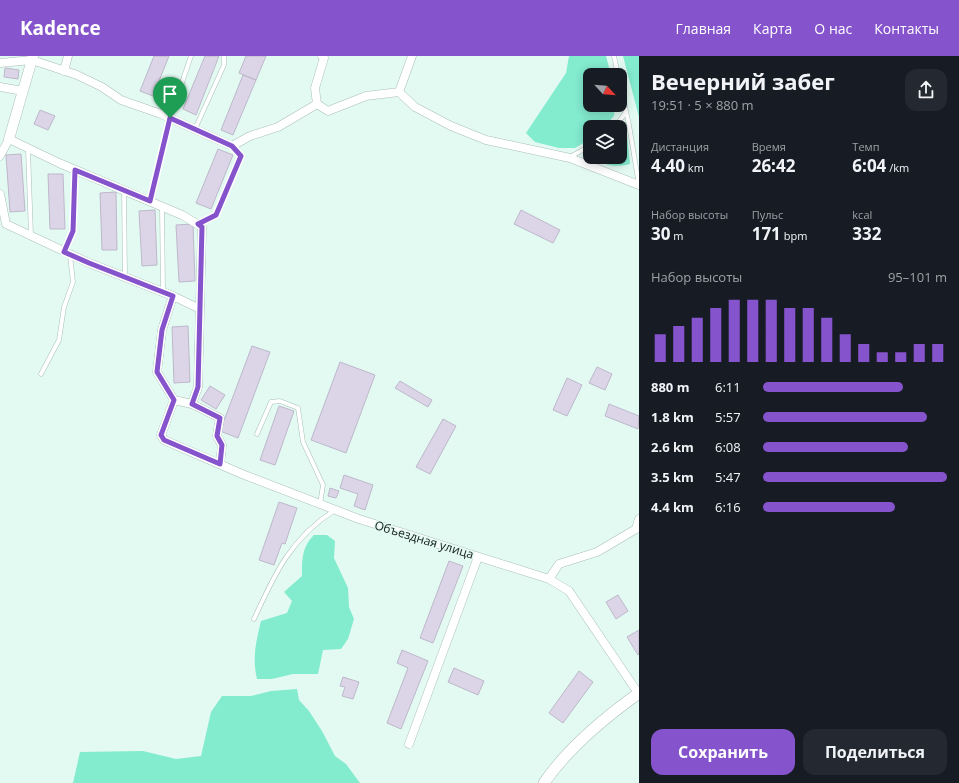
<!DOCTYPE html>
<html lang="ru">
<head>
<meta charset="utf-8">
<style>
	body { margin:0; font-family:"Open Sans",sans-serif; background:#242831; color:#f1f3f6; height:100vh; display:flex; flex-direction:column; font-size:15px; white-space:nowrap }
	* { box-sizing:border-box; margin:0 }
	p { font-size:13px; color:#9ea1a6 }
	.icon { flex:none; width:22px; height:22px; fill:none; stroke:currentColor; stroke-width:2; stroke-linecap:round; stroke-linejoin:round }
	.map { position:relative; flex:1; overflow:hidden }
	.sheet { display:flex; flex-direction:column; background:#171b24; width:320px }
	.sheet>* { flex:none }
	.needle { width:26px; rotate:116deg }
	.fabs { position:absolute; left:583px; top:12px; display:grid; gap:8px }
	.fabs a { display:grid; place-items:center; width:44px; height:44px; border-radius:8px; background:#171b24; box-shadow:0 2px 10px #0003; font-size:20px }
	.pin { position:absolute; display:grid; place-items:center; width:34px; height:34px; color:#fff; margin:-41px -17px; border-radius:50% 50% 50% 0; rotate:-45deg; box-shadow:0 0 4px #0007 }
	.pin .icon { rotate:45deg }
	.round { display:grid; place-items:center; flex:none; width:42px; height:42px; border-radius:12px; background:#242831 }
	.summary { display:flex; align-items:center; justify-content:space-between; height:68px; padding:0 12px }
	h1 { font-size:22px; font-weight:700; line-height:30px }
	.figures { display:grid; grid-template-columns:repeat(3,1fr); gap:6px; height:68px; padding:4px 12px }
	.figures div { display:grid; align-content:center }
	.figures b { font-size:17px; font-weight:700 }
	.figures small { font-size:11px; font-weight:400 }
	.figures p { font-size:11px }
	.chart { height:112px; padding:8px 12px }
	.chart p { display:flex; justify-content:space-between }
	.chart svg { width:100%; height:72px; margin-top:4px; stroke:#8553cb; stroke-width:6 }
	.action { display:flex; gap:8px; margin-top:auto; padding:8px 12px }
	.action a { flex:1; height:46px; border-radius:12px; background:#8553cb; color:#fff; font-size:16px; font-weight:700; line-height:46px; text-align:center }
	.action a+a { background:#242831; color:#f1f3f6 }
	ul { padding:0 12px; list-style:none; font-size:13px }
	li { display:grid; grid-template-columns:64px 48px 1fr; align-items:center; height:30px }
	li i { height:10px; border-radius:5px; background:#8553cb }
	header { display:flex; align-items:center; gap:24px; box-sizing:border-box; height:56px; padding:0 20px; background:#8553cb; color:#fff }
	header strong { font-size:19px }
	nav { display:flex; gap:22px; margin-inline-start:auto; font-size:14px }
	main { display:flex; flex:1; min-height:0 }
	.map>svg:first-child { display:block }
	.green { fill:#83ebce }
	.building { fill:#dbd5e7; stroke:#bdb8ca }
	.lines { fill:none; stroke-linecap:round; stroke-linejoin:round }
	.service-casing { stroke:#a9bfb8; stroke-width:5 }
	.minor-casing { stroke:#a9bfb8; stroke-width:9 }
	.tertiary-casing { stroke:#a9bfb8; stroke-width:11 }
	.secondary-casing { stroke:#a9bfb8; stroke-width:12 }
	.service { stroke:#fff; stroke-width:4 }
	.minor { stroke:#fff; stroke-width:8 }
	.tertiary { stroke:#fff; stroke-width:10 }
	.secondary { stroke:#fff; stroke-width:11 }
	.route-casing { stroke:#fff; stroke-width:8 }
	.route { stroke:#8553cb; stroke-width:5 }
	.labels { text-anchor:middle; stroke-width:3; stroke-linejoin:round; paint-order:stroke }
	.street-label { font-size:12px; fill:#131b18; stroke:#e3faf2 }
</style>
</head>
<body>
<header>
<strong>Kadence</strong>
<nav><a>Главная</a><a>Карта</a><a>О нас</a><a>Контакты</a></nav>
</header>
<main>
<div class="map">
<svg width="639" height="727" viewBox="0 0 639 727">
	<rect width="100%" height="100%" fill="#e3faf2"/>
	<path class="green" d="M 569,0 L 606,0 L 611,19 L 590,19 L 590,49 L 615,49 L 614,60 L 604,71 L 590,71 L 590,83 L 575,92 L 559,92 L 535,86 L 526,77 L 566,17 Z
		M 623,0 L 639,0 L 639,61 Z
		M 623,72 L 627,79 L 630,108 C 616,112 603,109 591,102 L 620,101 L 620,75 Z
		M 314,479 L 327,479 L 335,485 L 334,502 L 348,532 L 349,551 L 354,563 L 348,583 L 341,593 L 323,594 L 318,618 L 293,618 L 272,623 L 257,623 C 252,602 256,586 261,565 L 287,557 L 292,545 L 284,536 L 302,520 C 302,503 302,491 314,479 Z
		M 297,633 L 299,644 L 309,655 L 322,675 L 335,700 L 346,708 L 360,727 L 73,727 L 80,696 L 143,695 L 176,703 L 201,700 L 211,656 L 222,640 L 251,640 L 271,635 Z"/>
	<path class="building" d="M 154,0 L 169,0 L 153,40 L 140,35 Z
		M 205,0 L 219,0 L 196,59 L 183,53 Z
		M 246,0 L 266,0 L 256,24 L 239,17 Z
		M 5,12 L 19,14 L 18,23 L 4,21 Z
		M 243,19 L 256,24 L 233,79 L 221,74 Z
		M 40,54 L 55,60 L 48,74 L 34,68 Z
		M 218,93 L 233,99 L 211,153 L 196,147 Z
		M 21,98 L 25,155 L 10,156 L 6,99 Z
		M 48,118 L 63,118 L 65,173 L 50,173 Z
		M 116,136 L 117,194 L 102,194 L 100,137 Z
		M 155,154 L 157,209 L 142,210 L 139,155 Z
		M 521,154 L 560,174 L 553,187 L 514,168 Z
		M 193,168 L 195,225 L 179,226 L 176,169 Z
		M 188,270 L 190,326 L 174,327 L 172,271 Z
		M 252,290 L 270,296 L 238,382 L 220,375 Z
		M 340,306 L 375,319 L 346,397 L 311,384 Z
		M 597,311 L 612,318 L 605,334 L 589,327 Z
		M 567,322 L 582,329 L 567,360 L 553,354 Z
		M 400,325 L 432,344 L 428,351 L 395,332 Z
		M 210,330 L 225,339 L 216,353 L 201,344 Z
		M 609,348 L 639,360 L 638,373 L 605,360 Z
		M 279,350 L 294,355 L 275,409 L 260,404 Z
		M 443,363 L 456,370 L 430,418 L 416,411 Z
		M 344,419 L 373,429 L 365,454 L 354,450 L 358,438 L 340,432 Z
		M 330,432 L 339,435 L 336,442 L 328,440 Z
		M 279,446 L 297,452 L 285,488 L 282,487 L 274,509 L 259,504 Z
		M 449,505 L 463,510 L 433,587 L 420,582 Z
		M 618,539 L 628,555 L 616,563 L 606,546 Z
		M 639,574 L 639,598 L 638,599 L 627,581 Z
		M 402,594 L 428,605 L 401,673 L 387,667 L 408,612 L 397,607 Z
		M 454,612 L 484,625 L 478,639 L 448,626 Z
		M 579,615 L 593,626 L 563,667 L 549,657 Z
		M 343,621 L 359,626 L 353,643 L 342,640 L 345,631 L 340,630 Z"/>
	<g class="lines">
		<g class="service-casing">
			<path id="service" d="M 614,0 L 618,19
				M 620,28 L 629,69 L 639,129
				M 615,71 L 626,56
				M 195,73 L 224,9 L 224,0
				M 28,93 L 31,180
				M 570,101 L 590,90
				M 124,134 L 125,221
				M 150,145 L 170,62 L 191,0
				M 162,151 L 163,236
				M 198,168 L 216,159 L 241,100 L 232,90
				M 64,196 L 73,175 L 75,114
				M 41,318 L 59,284 L 64,251 L 73,226 L 70,199
				M 257,378 L 271,346 L 280,345 L 298,352 L 303,386 L 323,429 L 320,448
				M 254,563 C 275,517 291,482 335,454"/>
		</g>
		<g class="minor-casing">
			<path id="minor" d="M 0,7 L 32,4 L 77,19 L 102,31 L 121,44 L 161,58 L 232,90 L 250,80 L 278,71 L 317,48 L 328,55 L 366,40 L 399,36 L 415,51 L 451,70 L 486,84 L 570,102 L 639,129
				M 64,15 L 68,0
				M 0,31 L 23,35
				M 399,36 L 412,0
				M 317,48 L 315,32 L 324,2 L 322,0
				M 0,100 L 9,83 L 59,107 L 182,159 L 202,171 L 198,331 L 192,348 L 174,344
				M 0,138 L 6,168 L 89,207 L 173,240 L 162,274 L 157,316 L 174,344 L 161,379 L 164,384 L 242,418 L 359,463 L 549,523 L 569,535 L 638,637
				M 173,240 L 200,253
				M 192,348 L 220,362 L 217,380 L 222,389 L 220,408
				M 549,523 L 559,508 L 597,496 L 636,473 L 639,463
				M 409,688 L 478,501"/>
		</g>
		<g class="tertiary-casing">
			<path id="tertiary" d="M 9,83 L 33,0"/>
		</g>
		<g class="secondary-casing">
			<path id="secondary" d="M 544,727 C 568,692 604,662 639,637"/>
		</g>
		<use href="#service" class="service"/>
		<use href="#minor" class="minor"/>
		<use href="#tertiary" class="tertiary"/>
		<use href="#secondary" class="secondary"/>
	</g>
	<g class="lines">
		<g class="route-casing">
			<path id="route" d="M 170,62 L 232,90 L 241,100 L 216,159 L 198,168 L 202,171 L 198,331 L 192,348 L 220,362 L 217,380 L 222,389 L 220,408 L 164,384 L 161,379 L 174,344 L 157,316 L 162,274 L 173,240 L 89,207 L 64,196 L 73,175 L 75,114 L 150,145 Z"/>
		</g>
		<use href="#route" class="route"/>
	</g>
	<g class="labels">
		<g class="street-label">
			<text transform="translate(424 484) rotate(17)" y="4">Объездная улица</text>
		</g>
	</g>
</svg>
<div class="fabs">
<a><svg class="needle" viewBox="-14 -14 28 28"><path d="M0-13l5 13h-10z" fill="#e53935"/><path d="M0 13l5-13h-10z" fill="#9ea1a6"/></svg></a>
<a><svg class="icon" aria-label="layers" viewBox="0 0 24 24"><path d="M12 4l9 5-9 5-9-5zM3 14l9 5 9-5"/></svg></a>
</div>
<div class="pin" style="left:170px;top:62px;background:#1e9e55"><svg class="icon" aria-label="arrive" viewBox="0 0 24 24"><path d="M6 21V4h12l-3 4 3 4H6"/></svg></div>
</div>
<section class="sheet">
<div class="summary"><div><h1>Вечерний забег</h1><p>19:51 · 5 × 880 m</p></div><a class="round"><svg class="icon" aria-label="share" viewBox="0 0 24 24"><path d="M12 15V3M7 8l5-5 5 5M5 13v7h14v-7"/></svg></a></div>
<div class="figures">
<div><p>Дистанция</p><b>4.40<small> km</small></b></div>
<div><p>Время</p><b>26:42</b></div>
<div><p>Темп</p><b>6:04<small> /km</small></b></div>
</div>
<div class="figures">
<div><p>Набор высоты</p><b>30<small> m</small></b></div>
<div><p>Пульс</p><b>171<small> bpm</small></b></div>
<div><p>kcal</p><b>332</b></div>
</div>
<div class="chart"><p><span>Набор высоты</span>95–101 m</p>
<svg viewBox="0 0 160 44" preserveAspectRatio="none"><path d="M5 44V27M15 44V22M25 44V17M35 44V11M45 44V6M55 44V6M65 44V6M75 44V11M85 44V11M95 44V17M105 44V27M115 44V33M125 44V38M135 44V38M145 44V33M155 44V33"/></svg>
</div>
<ul>
<li><b>880 m</b>6:11<i style="width:76%"></i></li>
<li><b>1.8 km</b>5:57<i style="width:89%"></i></li>
<li><b>2.6 km</b>6:08<i style="width:79%"></i></li>
<li><b>3.5 km</b>5:47<i style="width:100%"></i></li>
<li><b>4.4 km</b>6:16<i style="width:72%"></i></li>
</ul>
<div class="action"><a>Сохранить</a><a>Поделиться</a></div>
</section>
</main>
</body>
</html>
